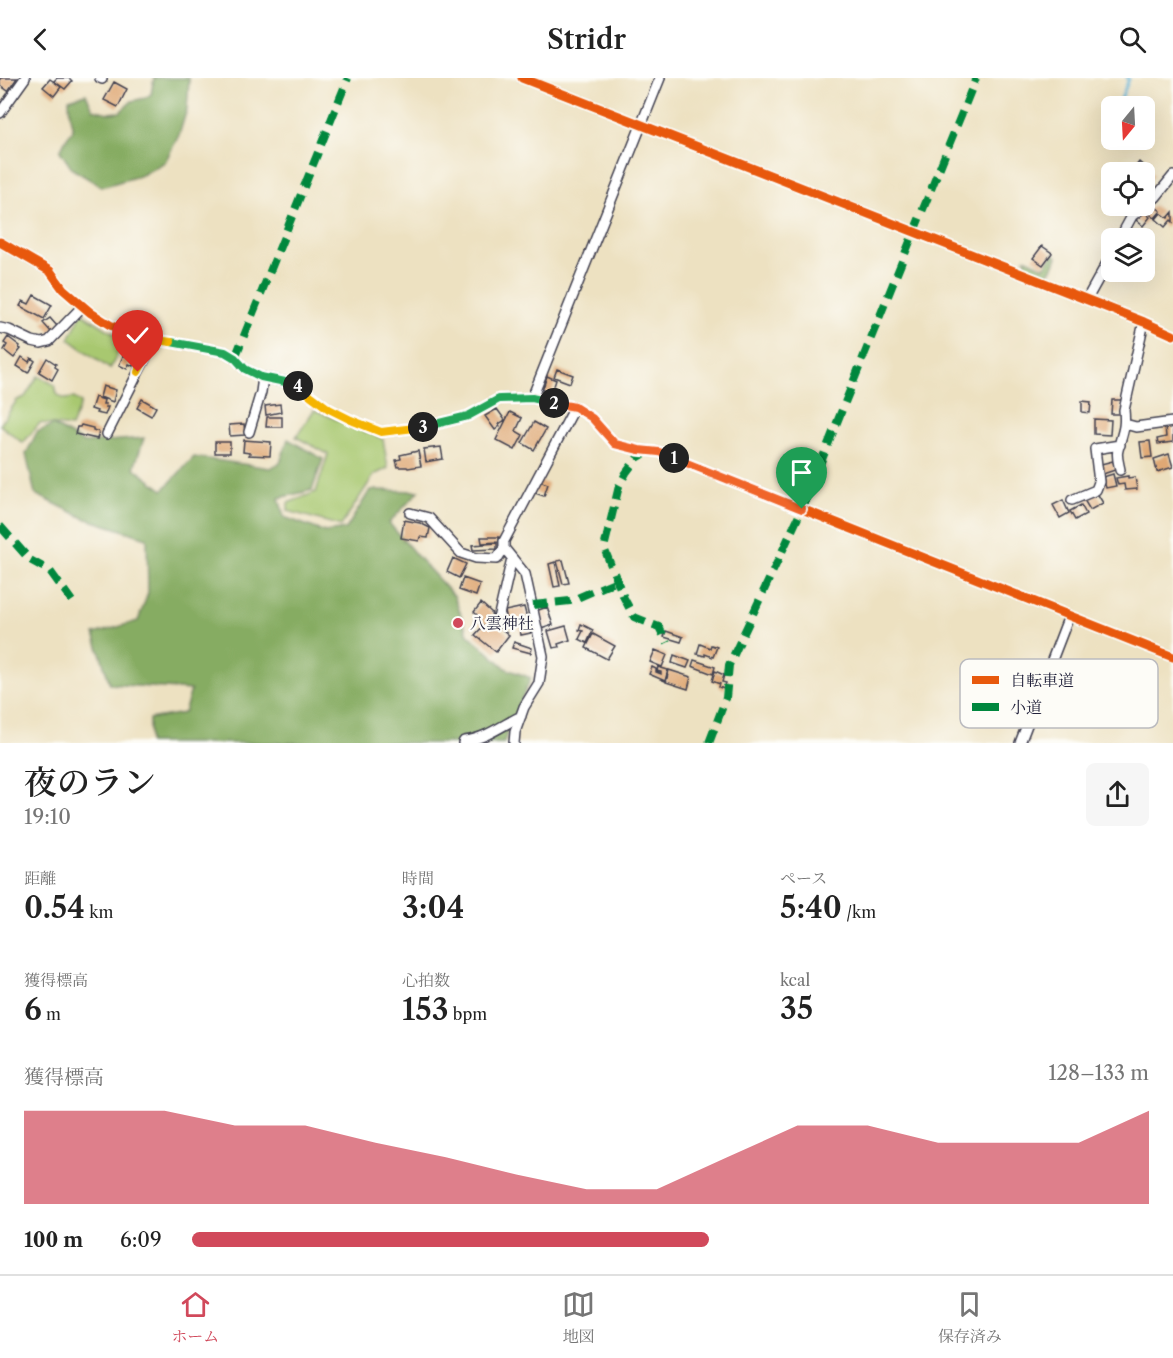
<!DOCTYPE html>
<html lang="ja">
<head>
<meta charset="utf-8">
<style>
	body { margin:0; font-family:"Libre Caslon Text","Noto Serif JP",serif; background:#f6f6f6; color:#222; height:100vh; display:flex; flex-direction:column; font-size:22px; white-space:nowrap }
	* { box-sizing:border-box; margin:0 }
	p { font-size:20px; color:#767676 }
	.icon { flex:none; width:33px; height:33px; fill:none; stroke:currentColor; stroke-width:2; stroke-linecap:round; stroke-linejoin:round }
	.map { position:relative; height:665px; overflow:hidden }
	.drawer { display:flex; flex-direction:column; background:#fff; flex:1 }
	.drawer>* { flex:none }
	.needle { width:39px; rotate:198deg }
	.buttons { position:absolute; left:1101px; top:18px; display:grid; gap:12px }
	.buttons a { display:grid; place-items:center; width:54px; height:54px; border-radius:9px; background:#fff; box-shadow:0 6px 24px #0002; font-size:30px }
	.pin { position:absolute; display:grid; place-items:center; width:51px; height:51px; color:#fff; margin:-62px -26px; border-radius:50% 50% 50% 0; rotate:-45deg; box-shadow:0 0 6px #0007 }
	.pin .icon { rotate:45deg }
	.km { position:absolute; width:30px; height:30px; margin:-15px; border-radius:50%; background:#222; color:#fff; font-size:16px; line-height:30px; text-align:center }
	.round { display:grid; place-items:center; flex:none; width:63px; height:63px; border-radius:9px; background:#f6f6f6 }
	.summary { display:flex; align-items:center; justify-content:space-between; height:102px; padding:0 24px }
	h1 { font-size:33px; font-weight:600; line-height:45px }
	.stats { display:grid; grid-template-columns:repeat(3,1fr); gap:9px; height:102px; padding:6px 24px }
	.stats div { display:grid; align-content:center }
	.stats b { font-size:30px; font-weight:600 }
	.stats small { font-size:16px; font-weight:400 }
	.stats p { font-size:16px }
	.chart { height:168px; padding:12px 24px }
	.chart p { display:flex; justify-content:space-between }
	.chart svg { width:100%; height:108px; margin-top:6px; fill:#d1495b; opacity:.7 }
	ul { padding:0 24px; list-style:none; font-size:20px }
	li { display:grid; grid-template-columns:96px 72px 1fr; align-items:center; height:45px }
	li i { height:15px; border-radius:8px; background:#d1495b }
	header { display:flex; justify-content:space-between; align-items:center; height:78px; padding:0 24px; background:#fff; font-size:27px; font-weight:600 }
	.tabs { display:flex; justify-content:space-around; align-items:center; height:84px; border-top:2px solid #e0e0e0; background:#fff; font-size:16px; color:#767676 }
	.tabs a { display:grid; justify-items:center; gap:3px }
	.tabs .selected { color:#d1495b }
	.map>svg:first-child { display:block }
	.green { fill:#a8c86f; stroke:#657555; stroke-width:1.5 }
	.forest { fill:#86ac62; stroke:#54674e; stroke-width:1.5 }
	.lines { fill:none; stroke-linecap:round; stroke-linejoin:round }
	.stream { stroke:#58b1d5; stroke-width:3 }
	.building { fill:#dfa874 }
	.minor-casing { stroke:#403f4f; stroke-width:12 }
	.minor { stroke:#fff; stroke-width:9 }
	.quiet { stroke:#00873e; stroke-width:8; stroke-dasharray:15 8; stroke-linecap:butt }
	.cycleway-casing { stroke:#fdfcf7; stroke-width:13 }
	.cycleway { stroke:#e8590c; stroke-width:9 }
	.split-1-casing { stroke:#fff; stroke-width:12 }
	.split-2-casing { stroke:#fff; stroke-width:12 }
	.split-3-casing { stroke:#fff; stroke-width:12 }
	.split-4-casing { stroke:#fff; stroke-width:12 }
	.split-5-casing { stroke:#fff; stroke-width:12 }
	.split-6-casing { stroke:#fff; stroke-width:12 }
	.split-1 { stroke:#f0652b; stroke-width:8 }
	.split-2 { stroke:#f0652b; stroke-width:8 }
	.split-3 { stroke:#22a559; stroke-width:8 }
	.split-4 { stroke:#f5b400; stroke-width:8 }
	.split-5 { stroke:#22a559; stroke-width:8 }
	.split-6 { stroke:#f5b400; stroke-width:8 }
	.poi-dot { fill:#d1495b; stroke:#fdfcf7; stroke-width:2 }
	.labels { text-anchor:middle; stroke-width:4.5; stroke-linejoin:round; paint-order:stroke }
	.poi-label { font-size:16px; fill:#22223b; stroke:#fdfcf7; text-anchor:start }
	.key { fill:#fdfcf7; stroke:#bbbbbf; stroke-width:1.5 }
	.key-label { font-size:16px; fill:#22223b }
</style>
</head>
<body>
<header><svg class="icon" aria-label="back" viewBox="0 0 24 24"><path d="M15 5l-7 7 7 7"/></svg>Stridr<svg class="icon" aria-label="search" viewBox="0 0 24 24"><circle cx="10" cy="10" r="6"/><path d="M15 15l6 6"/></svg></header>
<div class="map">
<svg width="1173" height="665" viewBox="0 0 1173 665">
	<rect width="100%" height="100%" fill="#fdfcf7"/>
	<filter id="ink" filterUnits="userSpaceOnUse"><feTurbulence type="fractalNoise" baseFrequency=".0167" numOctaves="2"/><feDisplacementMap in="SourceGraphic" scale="12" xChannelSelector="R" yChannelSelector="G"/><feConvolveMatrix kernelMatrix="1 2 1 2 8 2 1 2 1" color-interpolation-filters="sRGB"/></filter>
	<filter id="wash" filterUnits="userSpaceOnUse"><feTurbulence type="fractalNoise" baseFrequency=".008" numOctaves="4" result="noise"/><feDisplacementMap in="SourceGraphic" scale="24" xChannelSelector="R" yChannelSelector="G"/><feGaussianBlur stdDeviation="1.35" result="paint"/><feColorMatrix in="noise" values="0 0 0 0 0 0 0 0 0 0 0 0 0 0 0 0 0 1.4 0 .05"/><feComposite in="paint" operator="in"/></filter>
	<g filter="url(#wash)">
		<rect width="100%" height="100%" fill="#ede1c1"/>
		<path class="green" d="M 82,235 L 124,262 L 110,291 L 69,261 Z
			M 38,298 L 55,307 L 57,316 L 64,321 L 74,320 L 81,325 L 71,349 L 40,345 L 23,365 L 0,347 L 17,322 L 25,319 Z
			M 314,332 L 383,361 L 388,390 L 374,397 L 341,448 L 288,433 L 288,425 L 316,414 L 328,376 L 296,359 Z"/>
		<path class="forest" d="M 154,0 L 188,0 L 189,2 L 187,31 L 179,57 L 165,84 L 142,97 L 102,109 L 72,91 L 60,73 L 66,61 L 73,52 L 70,39 L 69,21 L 86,16 L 93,31 L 108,35 L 120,34 L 132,23 L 145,20 L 151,16 Z
			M 1054,176 L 1057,179 C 1054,188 1051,195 1044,201 C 1031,196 1026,196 1025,180 L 1044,189 Z
			M 53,347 L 84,365 L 144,360 L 134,390 L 163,412 L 194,379 L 270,390 L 280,385 L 288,361 L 323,381 L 312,412 L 279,420 L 284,439 L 325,454 L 346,451 L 370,412 L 419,413 L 389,445 L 417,478 L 454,518 L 468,556 L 507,591 L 531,600 L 507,654 L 504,665 L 149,665 L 149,641 L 184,635 L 191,612 L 110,606 L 94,556 L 138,543 L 148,515 L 147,460 L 84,440 L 35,416 L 26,376 L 37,354 Z"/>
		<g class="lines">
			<path class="stream" d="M 1118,28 L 1129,1 L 1127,0
				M 1107,55 L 1112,45"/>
		</g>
		<g id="blocks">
			<path class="building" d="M 0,0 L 17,0 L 8,13 L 0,7 Z
				M 57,0 L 69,0 L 72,3 L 65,11 L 54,3 Z
				M 50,1 L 61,9 L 54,18 L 43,9 Z
				M 114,4 L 127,11 L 118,29 L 104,22 Z
				M 1139,84 L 1154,97 L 1144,108 L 1144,94 L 1131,94 Z
				M 1153,127 L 1161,133 L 1155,140 L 1147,134 Z
				M 1143,133 L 1150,139 L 1143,148 L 1136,142 Z
				M 1173,134 L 1173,144 L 1171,142 L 1165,149 L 1156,141 L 1161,135 L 1168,140 Z
				M 1042,168 L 1052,175 L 1043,187 L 1033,180 Z
				M 34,217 L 52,227 L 44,241 L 20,228 L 23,223 L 29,226 Z
				M 50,240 L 57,248 L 51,254 L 43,245 Z
				M 8,259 L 20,268 L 19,270 L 21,271 L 14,280 L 4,272 L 7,267 L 4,265 Z
				M 125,274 L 137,280 L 133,288 L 129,286 L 127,291 L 119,287 Z
				M 22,279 L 29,284 L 31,280 L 35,283 L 28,295 L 17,288 Z
				M 47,280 L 56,286 L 55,289 L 58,291 L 52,302 L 39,294 Z
				M 557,291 L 573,297 L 570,305 L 554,299 Z
				M 547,298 L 556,302 L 551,317 L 542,313 Z
				M 103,308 L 116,312 L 113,324 L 100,319 Z
				M 95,319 L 104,322 L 103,326 L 106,326 L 105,329 L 108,329 L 105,337 L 96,335 L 97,333 L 91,331 Z
				M 142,321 L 156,329 L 151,338 L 137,330 Z
				M 1112,322 L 1121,322 L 1120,336 L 1111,336 Z
				M 1082,323 L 1091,324 L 1090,335 L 1082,334 Z
				M 280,326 L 281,334 L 266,337 L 265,328 Z
				M 497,331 L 505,342 L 499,346 L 500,348 L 495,352 L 485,338 Z
				M 510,334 L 522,340 L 516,353 L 523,357 L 515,372 L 496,362 Z
				M 267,339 L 282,339 L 282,349 L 266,349 Z
				M 1094,341 L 1111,342 L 1110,357 L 1094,356 Z
				M 534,344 L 546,351 L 534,372 L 522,365 Z
				M 244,346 L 245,357 L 230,358 L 229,347 Z
				M 81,347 L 93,350 L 93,352 L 99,354 L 97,361 L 75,356 L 77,349 L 80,349 Z
				M 1173,348 L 1173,364 L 1158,366 L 1157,361 L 1166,359 L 1165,349 Z
				M 244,362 L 271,364 L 270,378 L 249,377 L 250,375 L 243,374 Z
				M 1150,363 L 1152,379 L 1142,380 L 1140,364 Z
				M 215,364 L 230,364 L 230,375 L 215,375 Z
				M 441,369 L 443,381 L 426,384 L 424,371 Z
				M 418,373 L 421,388 L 408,390 L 407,389 L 398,389 L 396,382 L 401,381 L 400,377 Z
				M 1169,376 L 1173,389 L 1157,394 L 1154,381 Z
				M 1113,383 L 1115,392 L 1103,396 L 1101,386 Z
				M 1113,396 L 1116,408 L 1106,410 L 1103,399 Z
				M 1128,398 L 1128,400 L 1135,399 L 1137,411 L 1125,412 L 1124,406 L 1118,407 L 1116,400 Z
				M 539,403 L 548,406 L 544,418 L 535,415 Z
				M 1097,415 L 1103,425 L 1090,432 L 1084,422 Z
				M 1063,422 L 1069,435 L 1060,440 L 1053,427 Z
				M 1081,427 L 1086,436 L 1075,442 L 1070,433 Z
				M 404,442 L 420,445 L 430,450 L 428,460 L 420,459 L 419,463 L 401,460 Z
				M 481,459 L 499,459 L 499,464 L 482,465 Z
				M 497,465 L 497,471 L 473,472 L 472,467 Z
				M 453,480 L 466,486 L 459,500 L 447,494 Z
				M 563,482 L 569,505 L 563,506 L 557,483 Z
				M 555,484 L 560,508 L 554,509 L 549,486 Z
				M 463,500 L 480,506 L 476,518 L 459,512 Z
				M 481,525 L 492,535 L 491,536 L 496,540 L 493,544 L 509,557 L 496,574 L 475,557 L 483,548 L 475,542 L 478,538 L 474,534 Z
				M 524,529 L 531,555 L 521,557 L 519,547 L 509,550 L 505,533 Z
				M 547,529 L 553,547 L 541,551 L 536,533 Z
				M 581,546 L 593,552 L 587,565 L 579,561 L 583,553 L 579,552 Z
				M 566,548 L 570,562 L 558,566 L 559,569 L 553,570 L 548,553 Z
				M 666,553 L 683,559 L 681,564 L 664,559 Z
				M 593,556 L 615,568 L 607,581 L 586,570 Z
				M 514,564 L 532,570 L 531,575 L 512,570 Z
				M 700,566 L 710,570 L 711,567 L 717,569 L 713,579 L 705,576 L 705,578 L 697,576 Z
				M 655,572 L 667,577 L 662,589 L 650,584 Z
				M 674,577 L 690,583 L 687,590 L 672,585 Z
				M 694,582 L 715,589 L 713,596 L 692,588 Z
				M 652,589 L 656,591 L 656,594 L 661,596 L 661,594 L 657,593 L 658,589 L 668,592 L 665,603 L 649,596 Z
				M 669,592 L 691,599 L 688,611 L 666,604 Z
				M 715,593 L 724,597 L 722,604 L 726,605 L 724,611 L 719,609 L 720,606 L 712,603 Z"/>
		</g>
	</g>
	<g filter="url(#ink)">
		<use href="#blocks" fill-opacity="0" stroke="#403f4f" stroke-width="1.5"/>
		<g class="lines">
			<g class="minor-casing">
				<path id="minor" d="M 100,0 L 102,1
					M 522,0 L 1144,244 L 1173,257
					M 0,35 L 25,0
					M 1120,160 L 1132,138 L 1156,119 L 1173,98
					M 0,164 L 50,193 L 63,211 L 78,224 L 91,235 L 110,247 L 134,258 L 225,274 L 235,280 L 245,291 L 261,299 L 295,306 L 329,331 L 351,342 L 381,354 L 430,348 L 468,338 L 499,321 L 532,320 L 575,329 L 592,340 L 615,366 L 638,372 L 659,374 L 1173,579
					M 1087,221 L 1112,176
					M 0,250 L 9,252 L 32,263 L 41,265 L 49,263 L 83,228
					M 532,320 L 660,0
					M 1125,346 L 1136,349 L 1173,344
					M 249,354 L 261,314 L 263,299
					M 107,356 L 148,275 L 151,261
					M 1120,392 C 1119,386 1116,378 1118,372 C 1122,354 1126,351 1124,332 L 1144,244
					M 1072,422 L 1096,412 L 1099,404 L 1095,371 L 1120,367
					M 410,435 L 429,440 L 461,475 L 476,480 L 497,481 L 504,470
					M 498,541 L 512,480
					M 463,665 L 464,663 C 485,661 503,647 521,638
					M 514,665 L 515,654 L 524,629 L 539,605 L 543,578 L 525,496 L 504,470 L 504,463 L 575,329
					M 1020,665 L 1069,538"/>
			</g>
			<use href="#minor" class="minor"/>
			<path class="quiet" d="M 235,280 L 348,0
				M 649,373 L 637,380 L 626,395 L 619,408 L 604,470 L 624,520 L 634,539 L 659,549 L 667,565
				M 0,448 L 30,482 L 50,493 L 72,523
				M 533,527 L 570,523 L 617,503
				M 709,665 L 726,620 L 729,587 L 802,431 L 976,0"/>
			<g class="cycleway-casing">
				<path id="cycleway" d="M 522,0 L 1144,244 L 1173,257
					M 0,164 L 50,193 L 63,211 L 78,224 L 91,235 L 110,247 L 134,258 L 225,274 L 235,280 L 245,291 L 261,299 L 295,306 L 329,331 L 351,342 L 381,354 L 430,348 L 468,338 L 499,321 L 532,320 L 575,329 L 592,340 L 615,366 L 638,372 L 659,374 L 1173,579"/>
			</g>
			<use href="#cycleway" class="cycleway"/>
		</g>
	</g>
	<g class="lines" filter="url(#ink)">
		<g class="split-1-casing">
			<path id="split-1" d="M 674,380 L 802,431"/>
		</g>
		<g class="split-2-casing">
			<path id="split-2" d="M 554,325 L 575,329 L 592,340 L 615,366 L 639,372 L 659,374 L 674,380"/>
		</g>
		<g class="split-3-casing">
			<path id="split-3" d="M 423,349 L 468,338 L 499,321 L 532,320 L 554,325"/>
		</g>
		<g class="split-4-casing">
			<path id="split-4" d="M 298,308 L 329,331 L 351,342 L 381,354 L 423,349"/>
		</g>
		<g class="split-5-casing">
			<path id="split-5" d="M 171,264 L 225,274 L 235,280 L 245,291 L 261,299 L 295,306 L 298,308"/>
		</g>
		<g class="split-6-casing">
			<path id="split-6" d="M 138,294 L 148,275 L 151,261 L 171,264"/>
		</g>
		<use href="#split-1" class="split-1"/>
		<use href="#split-2" class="split-2"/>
		<use href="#split-3" class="split-3"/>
		<use href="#split-4" class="split-4"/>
		<use href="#split-5" class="split-5"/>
		<use href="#split-6" class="split-6"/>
	</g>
	<circle class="poi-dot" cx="458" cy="545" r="6"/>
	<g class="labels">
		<g class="poi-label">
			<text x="470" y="551">八雲神社</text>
		</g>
	</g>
	<rect x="960" y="581" width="198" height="69" rx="9" class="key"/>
	<rect x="972" y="598" width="27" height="8" fill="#e8590c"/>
	<rect x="972" y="625" width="27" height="8" fill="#00873e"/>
	<g class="key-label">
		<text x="1010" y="608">自転車道</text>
		<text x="1010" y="635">小道</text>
	</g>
</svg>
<div class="buttons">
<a><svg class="needle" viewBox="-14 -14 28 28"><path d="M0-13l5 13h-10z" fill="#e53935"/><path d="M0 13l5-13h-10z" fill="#767676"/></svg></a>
<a><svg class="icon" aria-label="locate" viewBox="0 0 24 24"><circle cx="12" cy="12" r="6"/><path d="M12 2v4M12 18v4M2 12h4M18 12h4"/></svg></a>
<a><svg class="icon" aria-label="layers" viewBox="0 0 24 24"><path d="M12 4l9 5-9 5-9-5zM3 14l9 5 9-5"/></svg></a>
</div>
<div class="pin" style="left:802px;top:431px;background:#1e9e55"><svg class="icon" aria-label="arrive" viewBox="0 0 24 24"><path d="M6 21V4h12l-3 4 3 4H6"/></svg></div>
<div class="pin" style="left:138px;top:294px;background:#d93025"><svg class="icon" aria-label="check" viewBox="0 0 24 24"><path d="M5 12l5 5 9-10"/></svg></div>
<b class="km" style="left:674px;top:380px">1</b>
<b class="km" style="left:554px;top:325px">2</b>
<b class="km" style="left:423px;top:349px">3</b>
<b class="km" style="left:298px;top:308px">4</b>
</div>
<section class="drawer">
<div class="summary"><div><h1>夜のラン</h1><p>19:10</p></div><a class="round"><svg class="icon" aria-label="share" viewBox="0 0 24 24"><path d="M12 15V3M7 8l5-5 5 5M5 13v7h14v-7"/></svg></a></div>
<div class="stats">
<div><p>距離</p><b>0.54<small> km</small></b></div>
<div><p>時間</p><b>3:04</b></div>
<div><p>ペース</p><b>5:40<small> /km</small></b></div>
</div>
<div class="stats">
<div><p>獲得標高</p><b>6<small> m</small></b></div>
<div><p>心拍数</p><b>153<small> bpm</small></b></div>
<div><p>kcal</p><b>35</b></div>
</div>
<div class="chart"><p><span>獲得標高</span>128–133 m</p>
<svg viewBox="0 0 160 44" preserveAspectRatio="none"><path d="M0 44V6L10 6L20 6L30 12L40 12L50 19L60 25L70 32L80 38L90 38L100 25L110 12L120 12L130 19L140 19L150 19L160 6V44z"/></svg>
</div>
<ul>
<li><b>100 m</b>6:09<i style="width:54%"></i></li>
</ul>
</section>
<nav class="tabs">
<a class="selected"><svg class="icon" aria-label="home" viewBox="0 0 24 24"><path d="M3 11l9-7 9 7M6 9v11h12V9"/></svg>ホーム</a>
<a><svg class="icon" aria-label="map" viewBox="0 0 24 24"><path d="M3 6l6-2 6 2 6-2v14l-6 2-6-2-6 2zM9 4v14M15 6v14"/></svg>地図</a>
<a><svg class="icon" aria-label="saved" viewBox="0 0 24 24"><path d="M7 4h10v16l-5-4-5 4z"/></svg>保存済み</a>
</nav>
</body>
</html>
